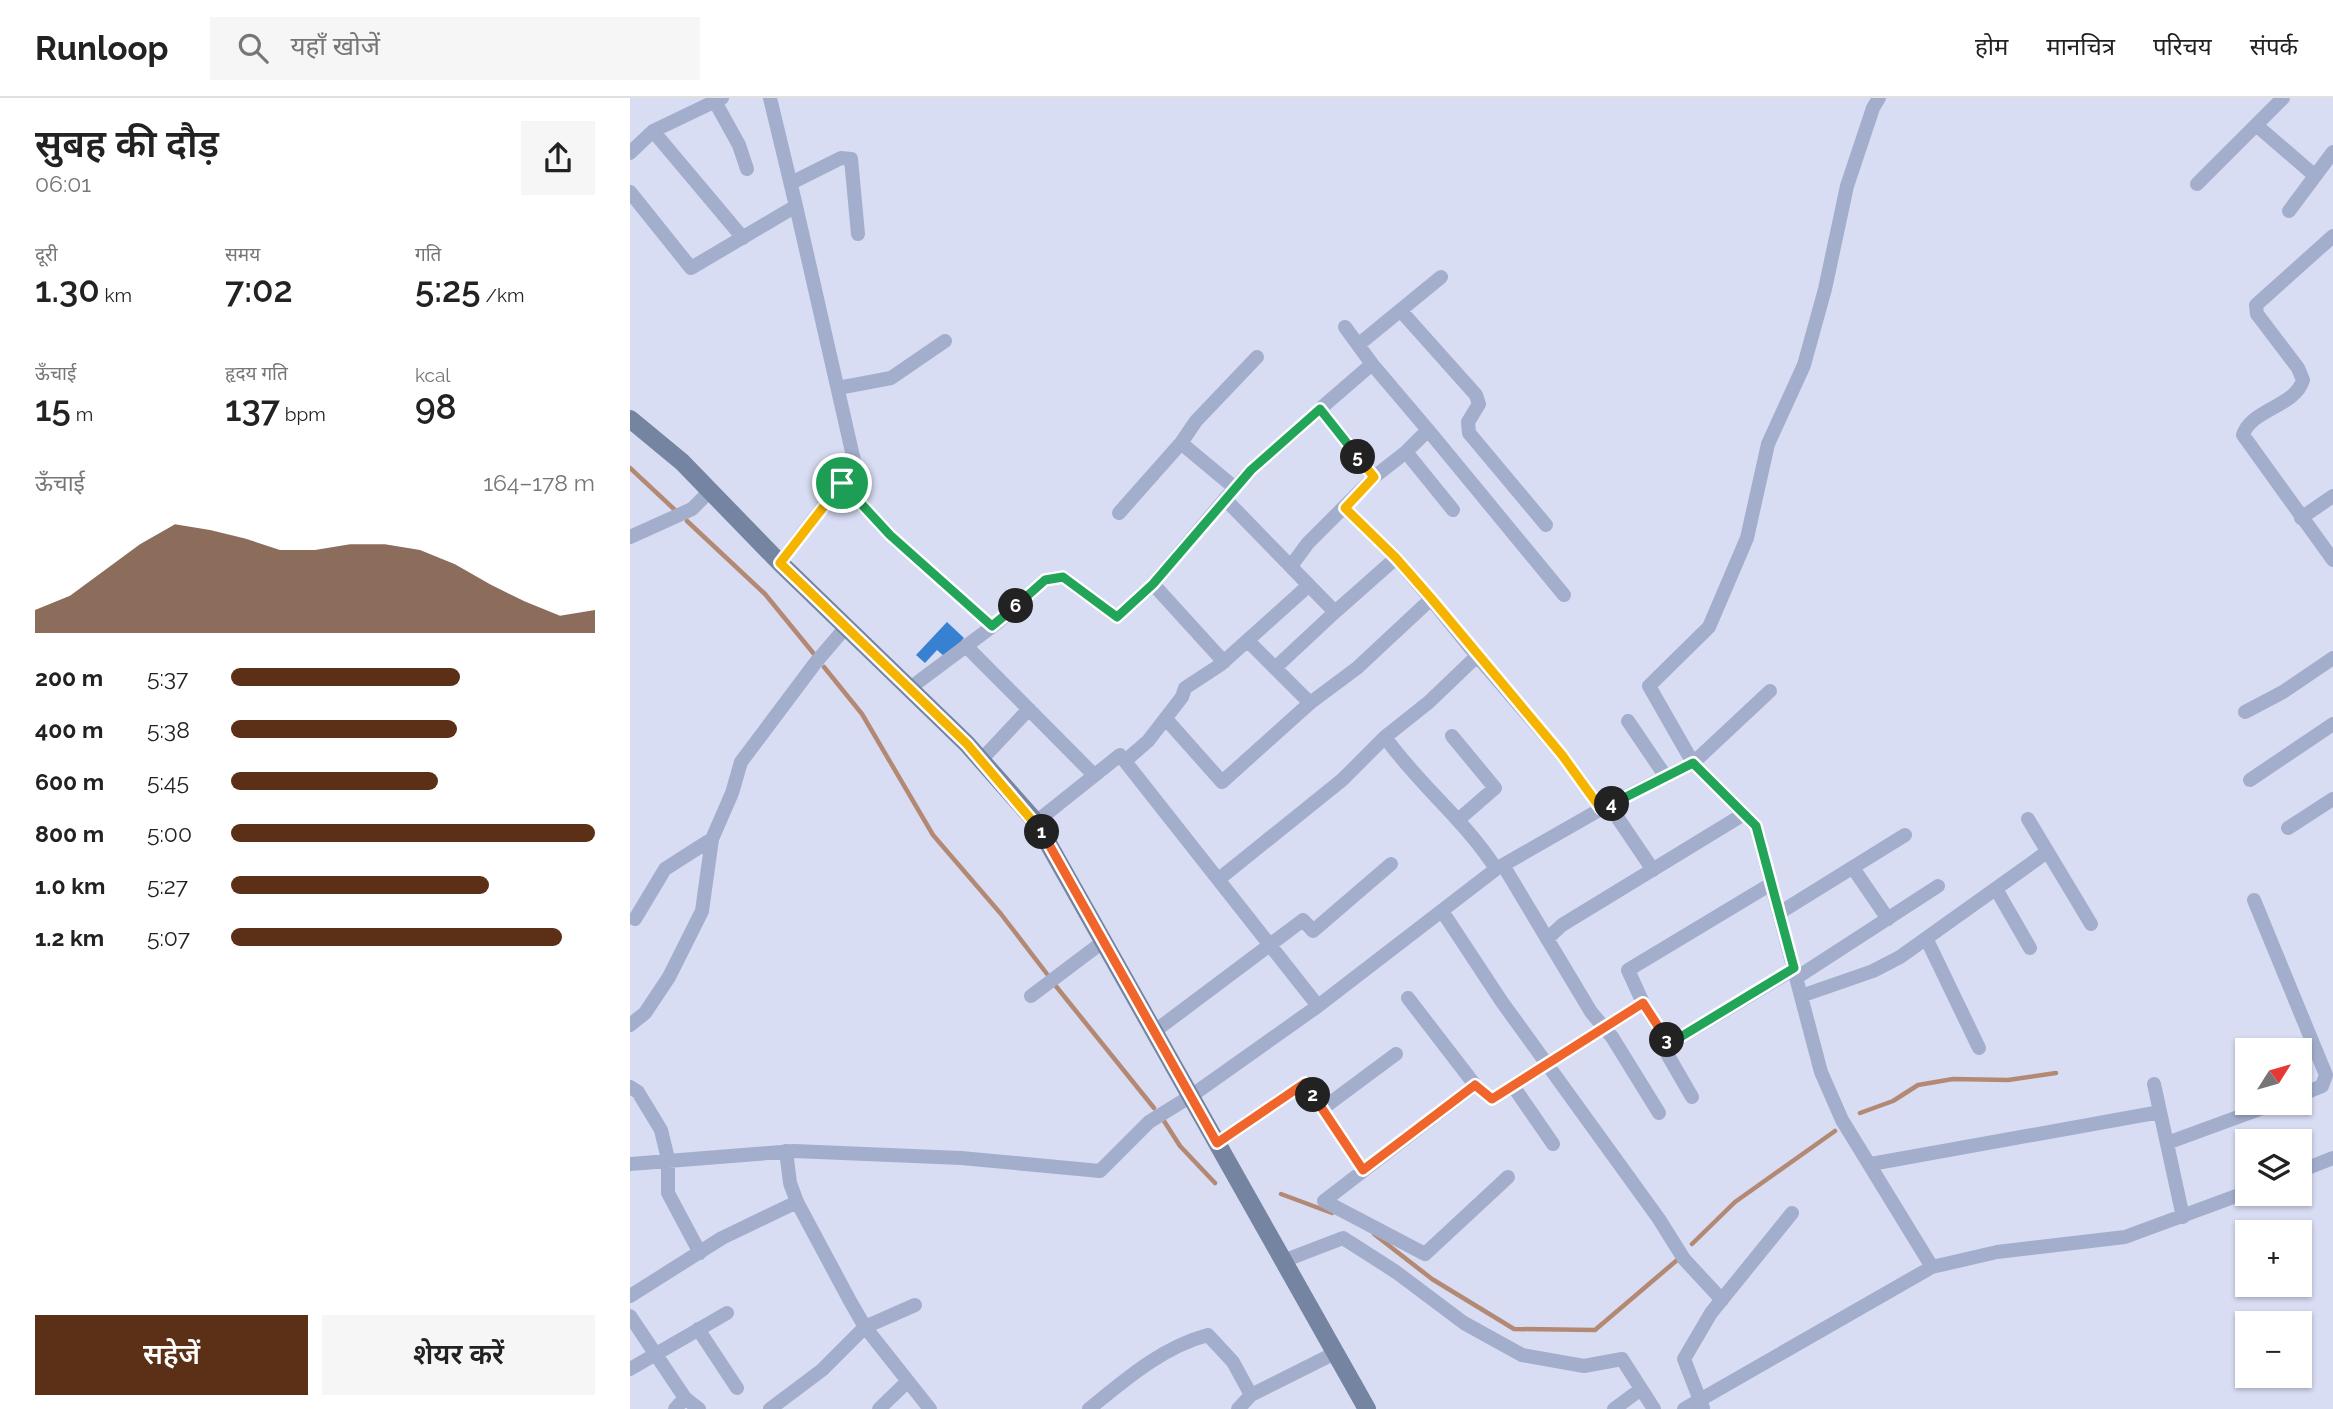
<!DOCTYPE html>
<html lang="hi">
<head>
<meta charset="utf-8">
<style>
	body { margin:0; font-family:Raleway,"Noto Sans Devanagari",sans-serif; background:#f6f6f6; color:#222; height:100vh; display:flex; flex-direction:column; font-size:26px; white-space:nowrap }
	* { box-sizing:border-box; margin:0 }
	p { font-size:23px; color:#767676 }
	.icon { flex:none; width:38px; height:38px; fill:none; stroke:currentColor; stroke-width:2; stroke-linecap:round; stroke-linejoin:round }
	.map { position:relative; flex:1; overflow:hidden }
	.side { display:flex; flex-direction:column; background:#fff; width:630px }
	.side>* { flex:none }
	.needle { width:46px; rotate:53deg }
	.controls { position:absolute; left:1605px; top:940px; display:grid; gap:14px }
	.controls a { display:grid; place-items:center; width:77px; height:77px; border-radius:0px; background:#fff; box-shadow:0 2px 5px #0004; font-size:35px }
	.pin { position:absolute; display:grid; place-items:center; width:60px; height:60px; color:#fff; margin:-30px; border:4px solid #fff; border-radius:50%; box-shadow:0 2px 7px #0007 }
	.km { position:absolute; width:35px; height:35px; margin:-18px; border-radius:50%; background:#222; color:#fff; font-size:19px; line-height:35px; text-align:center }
	.round { display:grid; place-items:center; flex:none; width:74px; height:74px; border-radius:0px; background:#f6f6f6 }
	.overview { display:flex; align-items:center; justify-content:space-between; height:119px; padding:0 35px }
	h1 { font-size:38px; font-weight:600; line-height:52px }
	.metrics { display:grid; grid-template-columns:repeat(3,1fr); gap:10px; height:119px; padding:7px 35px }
	.metrics div { display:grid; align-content:center }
	.metrics b { font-size:35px; font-weight:600 }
	.metrics small { font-size:19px; font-weight:400 }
	.metrics p { font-size:19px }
	.chart { height:196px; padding:14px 35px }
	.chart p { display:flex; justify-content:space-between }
	.chart svg { width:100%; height:126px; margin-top:7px; fill:#5c2f17; opacity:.7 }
	.cta { display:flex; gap:14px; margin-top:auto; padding:14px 35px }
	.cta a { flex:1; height:80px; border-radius:0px; background:#5c2f17; color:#fff; font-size:28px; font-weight:600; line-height:80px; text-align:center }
	.cta a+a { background:#f6f6f6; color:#222 }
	ul { padding:0 35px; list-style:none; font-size:23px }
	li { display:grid; grid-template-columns:112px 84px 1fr; align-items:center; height:52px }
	li i { height:18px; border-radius:9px; background:#5c2f17 }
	header { display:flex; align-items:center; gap:42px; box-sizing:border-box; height:98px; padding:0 35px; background:#fff; border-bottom:2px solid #e0e0e0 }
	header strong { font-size:33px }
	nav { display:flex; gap:38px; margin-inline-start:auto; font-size:24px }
	.search { width:490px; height:63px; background:#f6f6f6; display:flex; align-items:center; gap:18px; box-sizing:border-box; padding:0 24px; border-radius:0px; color:#767676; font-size:26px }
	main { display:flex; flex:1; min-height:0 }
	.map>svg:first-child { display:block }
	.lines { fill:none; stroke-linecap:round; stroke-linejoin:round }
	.stream { stroke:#b38974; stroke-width:4.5 }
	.building { fill:#3881d2 }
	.street { stroke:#a3aecd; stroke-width:14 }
	.secondary { stroke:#7484a1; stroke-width:18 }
	.split-1-casing { stroke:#fff; stroke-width:14 }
	.split-2-casing { stroke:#fff; stroke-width:14 }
	.split-3-casing { stroke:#fff; stroke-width:14 }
	.split-4-casing { stroke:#fff; stroke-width:14 }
	.split-5-casing { stroke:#fff; stroke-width:14 }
	.split-6-casing { stroke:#fff; stroke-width:14 }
	.split-7-casing { stroke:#fff; stroke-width:14 }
	.split-1 { stroke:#f5b400; stroke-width:9 }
	.split-2 { stroke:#f0652b; stroke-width:9 }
	.split-3 { stroke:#f0652b; stroke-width:9 }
	.split-4 { stroke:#22a559; stroke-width:9 }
	.split-5 { stroke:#f5b400; stroke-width:9 }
	.split-6 { stroke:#22a559; stroke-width:9 }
	.split-7 { stroke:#22a559; stroke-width:9 }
</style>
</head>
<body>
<header>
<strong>Runloop</strong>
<div class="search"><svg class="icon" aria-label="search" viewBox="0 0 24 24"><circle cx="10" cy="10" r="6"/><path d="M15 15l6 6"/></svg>यहाँ खोजें</div>
<nav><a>होम</a><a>मानचित्र</a><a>परिचय</a><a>संपर्क</a></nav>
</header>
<main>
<section class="side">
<div class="overview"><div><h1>सुबह की दौड़</h1><p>06:01</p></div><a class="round"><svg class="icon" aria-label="share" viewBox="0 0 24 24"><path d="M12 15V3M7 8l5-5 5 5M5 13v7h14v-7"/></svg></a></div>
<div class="metrics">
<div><p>दूरी</p><b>1.30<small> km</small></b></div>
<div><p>समय</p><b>7:02</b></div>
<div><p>गति</p><b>5:25<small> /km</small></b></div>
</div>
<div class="metrics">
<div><p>ऊँचाई</p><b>15<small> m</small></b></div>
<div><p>हृदय गति</p><b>137<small> bpm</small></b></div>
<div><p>kcal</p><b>98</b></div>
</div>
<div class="chart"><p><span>ऊँचाई</span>164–178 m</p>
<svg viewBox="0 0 160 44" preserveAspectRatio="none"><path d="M0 44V36L10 31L20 22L30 13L40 6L50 8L60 11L70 15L80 15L90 13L100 13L110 15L120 20L130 27L140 33L150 38L160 36V44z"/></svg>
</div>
<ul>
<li><b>200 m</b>5:37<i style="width:63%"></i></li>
<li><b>400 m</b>5:38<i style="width:62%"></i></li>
<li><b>600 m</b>5:45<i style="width:57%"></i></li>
<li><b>800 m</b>5:00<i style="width:100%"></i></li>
<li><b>1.0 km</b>5:27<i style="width:71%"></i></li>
<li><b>1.2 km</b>5:07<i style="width:91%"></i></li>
</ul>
<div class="cta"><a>सहेजें</a><a>शेयर करें</a></div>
</section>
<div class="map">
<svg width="1703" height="1311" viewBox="0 0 1703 1311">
	<rect width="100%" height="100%" fill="#d8ddf4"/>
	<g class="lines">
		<path class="stream" d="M 0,370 L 46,413
			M 57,423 L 135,496 L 184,556
			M 194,569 L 232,616 L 303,737 L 371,816 L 417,876
			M 425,887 L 524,1010
			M 1230,1015 L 1263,1003 L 1288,987 L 1323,981 L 1378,982 L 1426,975
			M 534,1023 L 550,1048 L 585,1085
			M 651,1096 L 702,1115
			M 744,1136 L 802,1181 L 884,1231 L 965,1232 L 1046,1163
			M 1062,1146 L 1105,1104 L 1205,1033"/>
	</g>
	<path class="building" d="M 317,524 L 334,540 L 316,560 L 307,552 L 295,565 L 286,557 Z"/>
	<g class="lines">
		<path class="street" d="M 83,0 L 109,47 L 117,71
			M 140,0 L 166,108
			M 1626,27 L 1684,77
			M 23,33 L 113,140
			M 0,55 L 23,33 L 92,0
			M 161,85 L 211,60 L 221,61 L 228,136
			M 1567,86 L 1653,0
			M 0,94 L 61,170 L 166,108 L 225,367 L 150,465
			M 1659,113 L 1703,54
			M 1703,138 L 1626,207 L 1627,216 L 1668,270 L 1673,282 C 1665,309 1621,311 1613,337 L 1703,462
			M 771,213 L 846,297 L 849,306 L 838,324 L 839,335 L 916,427
			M 728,247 L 811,179
			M 742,266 L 798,332 L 776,354
			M 208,290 L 261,280 L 315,243
			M 690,311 L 742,266 L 715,229
			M 798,332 L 934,497
			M 551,345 L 566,323 L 627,259
			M 744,379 L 776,354 L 823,412
			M 212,385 L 260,437 L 362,528
			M 595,401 L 621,372 L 690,311 L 744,379 L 714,409
			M 489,415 L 551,345 L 605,390
			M 1671,420 L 1703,398
			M 0,439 L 62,411 L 80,393
			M 661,468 L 678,445 L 714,409 L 766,460 L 705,514
			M 523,486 L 594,564
			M 801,501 L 847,558
			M 336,548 L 464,677
			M 280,590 L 367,525 L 415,482 L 433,479 L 487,519 L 523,486 L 595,401 L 705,514 L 645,570
			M 1140,593 L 1063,665 L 1126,728 L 1191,974 L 1212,1022 L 1302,1169
			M 680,605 L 727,570 L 801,501 L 766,460
			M 1615,614 L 1653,594 L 1703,560
			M 536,621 L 592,684 L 680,605 L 618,543
			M 998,623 L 1036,679
			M 822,638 L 865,690 L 828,722
			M 755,639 L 799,604 L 847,558 L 932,657 L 971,711
			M 351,662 L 399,611
			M 495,663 L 518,643 L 552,599 L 555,590 L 590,567 L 678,488
			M 1620,682 L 1703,626
			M 979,707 L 1023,772
			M 1398,721 L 1461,826
			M 406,724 L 490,657 L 688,908
			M 1658,730 L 1703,701
			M 873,767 L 961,914 L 982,939 L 1029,1015
			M 1223,770 L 1258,821
			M 589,781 L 712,682 L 755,639 C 788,686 835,722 866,771
			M 1366,791 L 1400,850
			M 1624,802 L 1696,977 L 1692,988 L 1670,997
			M 812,813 L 872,904 L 1029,1121 L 1054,1161 L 1092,1202
			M 1149,815 L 1275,737
			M 5,821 L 35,771 L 82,741
			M 917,841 L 932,827 L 1114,716
			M 1297,842 L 1349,950
			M 1166,880 L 1308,788
			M 401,898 L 474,843
			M 1171,898 L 1243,873 L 1270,859 L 1417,754
			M 778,900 L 845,987 L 862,1001 L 1013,905 L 998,872 L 1141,786
			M 1013,905 L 1039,946 L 1036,954 L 1062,999
			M 0,927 L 15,915 L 39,879 L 72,813 L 82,741 L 102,695 L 111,664 L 186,564 L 216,529
			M 525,933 L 673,822 L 683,833 L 761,766
			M 1039,946 L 1164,871
			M 1524,986 L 1553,1119
			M 845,987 L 694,1103 L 795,1156 L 878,1079
			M 883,988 L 923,1046
			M 0,989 L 8,994 L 31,1032 L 38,1061 L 38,1095 L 70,1155
			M 692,1011 L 766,956
			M 587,1045 L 675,985 L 733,1072
			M 1537,1045 L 1649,1004
			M 156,1053 L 160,1085 L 167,1104 L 220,1203 L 235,1229 L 300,1311
			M 0,1066 L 164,1053 L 331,1060 L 470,1073 L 519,1024 L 561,998 L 688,908 L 866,771 L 971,711 L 1063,665 L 1019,588 L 1079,529 L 1117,440 L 1138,346 L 1174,267 L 1195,191 L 1217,88 L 1243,10 L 1249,0
			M 1241,1066 L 1530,1014
			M 1670,1073 L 1703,1060
			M 653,1163 L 713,1140 L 766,1174 L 834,1225 L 892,1257 L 954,1268 L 992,1261 L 1024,1311
			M 0,1198 L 92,1140 L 167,1104
			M 0,1218 L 55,1300 L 45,1311
			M 68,1231 L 107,1290
			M 0,1271 L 97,1215
			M 621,1297 L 705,1255
			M 55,1300 L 69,1311
			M 1073,1310 L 1054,1261 L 1081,1215 L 1162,1115
			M 140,1311 L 192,1272 L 235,1229 L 285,1207
			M 249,1311 L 278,1283
			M 459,1311 C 495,1282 532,1249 578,1237 L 603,1264 L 621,1297 L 608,1311
			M 984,1311 L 1011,1291
			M 1054,1311 L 1302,1169 L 1367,1154 L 1495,1139 L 1617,1094"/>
		<path class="secondary" d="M 0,321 L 52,364 L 150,465 L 337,646 L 406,724 L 737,1311"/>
	</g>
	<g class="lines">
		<g class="split-1-casing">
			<path id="split-1" d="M 212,385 L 150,465 L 337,646 L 412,734"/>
		</g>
		<g class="split-2-casing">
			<path id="split-2" d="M 412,734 L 587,1045 L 675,985 L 683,997"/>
		</g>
		<g class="split-3-casing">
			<path id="split-3" d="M 683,997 L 733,1072 L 845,987 L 862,1001 L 1013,905 L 1037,942"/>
		</g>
		<g class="split-4-casing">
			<path id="split-4" d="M 982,706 L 1063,665 L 1126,728 L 1164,870 L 1039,946 L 1037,942"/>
		</g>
		<g class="split-5-casing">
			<path id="split-5" d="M 728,359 L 744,379 L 715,410 L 766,460 L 801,500 L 932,657 L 971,711 L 982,706"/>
		</g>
		<g class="split-6-casing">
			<path id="split-6" d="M 386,508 L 415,482 L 433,479 L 487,519 L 523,486 L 621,372 L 690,311 L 728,359"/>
		</g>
		<g class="split-7-casing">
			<path id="split-7" d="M 212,385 L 260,437 L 362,528 L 386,508"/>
		</g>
		<use href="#split-1" class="split-1"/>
		<use href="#split-2" class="split-2"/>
		<use href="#split-3" class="split-3"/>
		<use href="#split-4" class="split-4"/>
		<use href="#split-5" class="split-5"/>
		<use href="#split-6" class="split-6"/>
		<use href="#split-7" class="split-7"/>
	</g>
</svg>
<div class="controls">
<a><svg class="needle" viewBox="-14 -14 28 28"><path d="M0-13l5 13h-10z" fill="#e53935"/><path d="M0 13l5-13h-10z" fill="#767676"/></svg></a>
<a><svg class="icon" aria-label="layers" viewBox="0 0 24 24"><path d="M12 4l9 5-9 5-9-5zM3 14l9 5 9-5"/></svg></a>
<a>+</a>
<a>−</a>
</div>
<div class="pin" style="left:212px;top:385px;background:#1e9e55"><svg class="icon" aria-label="arrive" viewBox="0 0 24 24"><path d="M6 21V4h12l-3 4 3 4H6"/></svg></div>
<b class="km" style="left:412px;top:734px">1</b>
<b class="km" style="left:683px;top:997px">2</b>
<b class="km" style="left:1037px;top:942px">3</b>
<b class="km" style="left:982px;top:706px">4</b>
<b class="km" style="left:728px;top:359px">5</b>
<b class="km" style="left:386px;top:508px">6</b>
</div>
</main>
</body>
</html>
